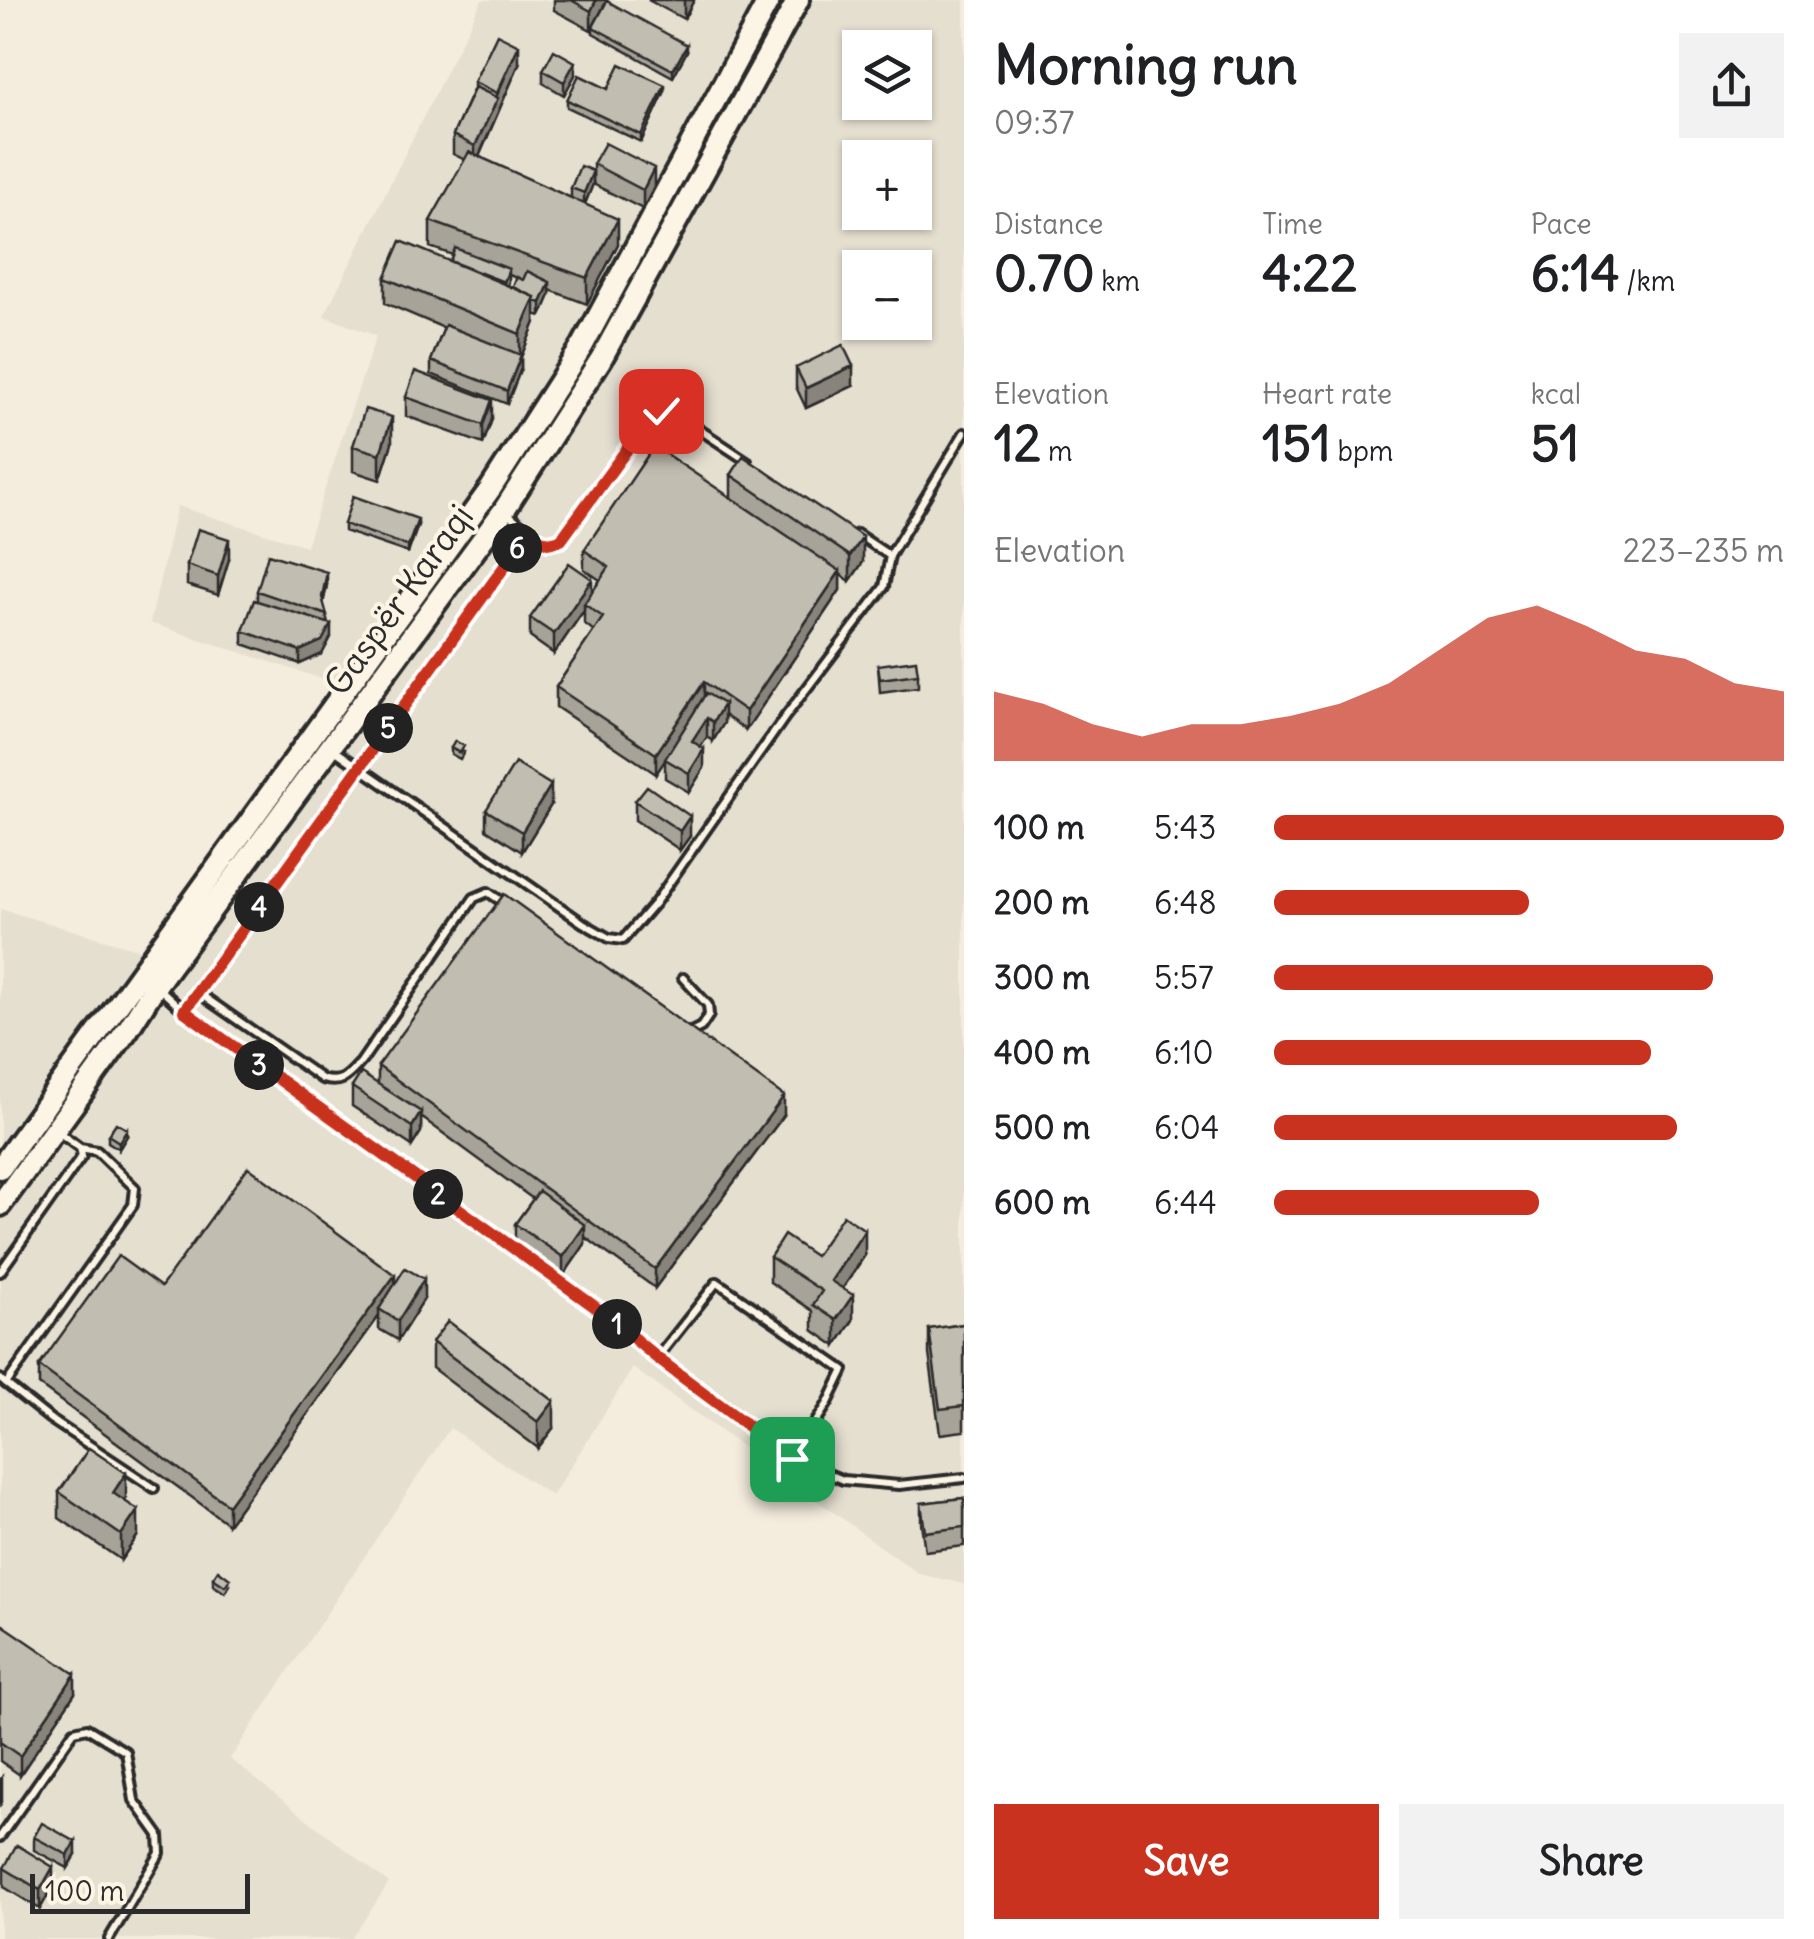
<!DOCTYPE html>
<html lang="en">
<head>
<meta charset="utf-8">
<style>
	body { margin:0; font-family:Delius,sans-serif; background:#f2f2f2; color:#202124; height:100vh; display:flex; flex-direction:column; font-size:38px; white-space:nowrap }
	* { box-sizing:border-box; margin:0 }
	p { font-size:32px; color:#757577 }
	.icon { flex:none; width:55px; height:55px; fill:none; stroke:currentColor; stroke-width:2; stroke-linecap:round; stroke-linejoin:round }
	.map { position:relative; flex:1; overflow:hidden }
	.drawer { display:flex; flex-direction:column; background:#fff; width:850px }
	.drawer>* { flex:none }
	.fabs { position:absolute; left:842px; top:30px; display:grid; gap:20px }
	.fabs a { display:grid; place-items:center; width:90px; height:90px; border-radius:0px; background:#fff; box-shadow:0 2px 8px #0004; font-size:50px }
	.scale { position:absolute; left:30px; bottom:25px; width:220px; box-sizing:border-box; padding-left:10px; border:5px solid #2b2b2b; border-top:0; font-size:28px; line-height:35px; white-space:nowrap; color:#2b2b2b; -webkit-text-stroke:8px #fcf5e5; paint-order:stroke }
	.pin { position:absolute; display:grid; place-items:center; width:85px; height:85px; color:#fff; margin:-42px; border-radius:20px; box-shadow:0 5px 15px #0006 }
	.km { position:absolute; width:50px; height:50px; margin:-25px; border-radius:50%; background:#222; color:#fff; font-size:28px; line-height:50px; text-align:center }
	.round { display:grid; place-items:center; flex:none; width:105px; height:105px; border-radius:0px; background:#f2f2f2 }
	.head { display:flex; align-items:center; justify-content:space-between; height:170px; padding:0 30px }
	h1 { font-size:55px; font-weight:800; line-height:75px }
	.metrics { display:grid; grid-template-columns:repeat(3,1fr); gap:15px; height:170px; padding:10px 30px }
	.metrics div { display:grid; align-content:center }
	.metrics b { font-size:50px; font-weight:800 }
	.metrics small { font-size:28px; font-weight:400 }
	.metrics p { font-size:28px }
	.chart { height:280px; padding:20px 30px }
	.chart p { display:flex; justify-content:space-between }
	.chart svg { width:100%; height:180px; margin-top:10px; fill:#c8321e; opacity:.7 }
	.action { display:flex; gap:20px; margin-top:auto; padding:20px 30px }
	.action a { flex:1; height:115px; border-radius:0px; background:#c8321e; color:#fff; font-size:40px; font-weight:800; line-height:115px; text-align:center }
	.action a+a { background:#f2f2f2; color:#202124 }
	ul { padding:0 30px; list-style:none; font-size:32px }
	li { display:grid; grid-template-columns:160px 120px 1fr; align-items:center; height:75px }
	li i { height:25px; border-radius:12px; background:#c8321e }
	main { display:flex; flex:1; min-height:0 }
	.map>svg:first-child { display:block }
	.built { fill:#e5dfd0; fill-rule:evenodd }
	.lines { fill:none; stroke-linecap:round; stroke-linejoin:round }
	.lane-casing { stroke:#2b2b2b; stroke-width:14 }
	.secondary-casing { stroke:#2b2b2b; stroke-width:28 }
	.lane { stroke:#fcf5e5; stroke-width:6 }
	.secondary { stroke:#fcf5e5; stroke-width:20 }
	.wall { fill:#a7a398; stroke:#2b2b2b; stroke-width:2.5; fill-rule:evenodd }
	.shaded-wall { fill:#88847c; stroke:#2b2b2b; stroke-width:2.5 }
	.building { fill:#c2bdb1; stroke:#2b2b2b; stroke-width:2.5 }
	.route-casing { stroke:#fff; stroke-width:20 }
	.route { stroke:#c8321e; stroke-width:12 }
	.labels { text-anchor:middle; stroke-width:8; stroke-linejoin:round; paint-order:stroke }
	.street-label { font-size:35px; fill:#2b2b2b; stroke:#fcf5e5 }
</style>
</head>
<body>
<main>
<div class="map">
<svg width="964" height="1939" viewBox="0 0 964 1939">
	<rect width="100%" height="100%" fill="#f4edde"/>
	<filter id="ink" filterUnits="userSpaceOnUse"><feTurbulence type="fractalNoise" baseFrequency=".01" numOctaves="2"/><feDisplacementMap in="SourceGraphic" scale="20" xChannelSelector="R" yChannelSelector="G"/><feConvolveMatrix kernelMatrix="1 2 1 2 8 2 1 2 1" color-interpolation-filters="sRGB"/></filter>
	<g filter="url(#ink)">
		<path class="built" d="M 482,0 L 964,0 L 964,1584 L 919,1574 L 633,1368 L 552,1496 L 450,1428 L 230,1759 L 389,1883 L 351,1939 L 0,1939 L 0,909 L 147,952 L 341,685 L 150,623 L 177,506 L 306,546 L 376,336 L 324,316 ZM 860,48 L 915,48 L 915,102 L 860,102 ZM 860,158 L 915,158 L 915,212 L 860,212 ZM 860,268 L 915,268 L 915,322 L 860,322 Z"/>
		<g class="lines">
			<g class="lane-casing">
				<path id="lane" d="M 505,511 L 541,542 L 561,539 L 649,419 L 661,411 L 676,414 L 747,461
					M 857,534 L 890,556
					M 333,749 L 583,923 L 609,938 L 623,940 L 655,903 L 785,717 L 884,587 L 890,556 L 964,433
					M 683,978 L 708,1005 L 709,1015 L 701,1027 L 691,1032
					M 160,989 L 184,1011 L 605,1314 L 657,1358 L 792,1459 L 843,1480 L 899,1485 L 964,1478
					M 197,992 L 322,1079 C 342,1085 348,1076 361,1062 L 474,898 L 488,892 L 504,903
					M 184,1011 L 528,533
					M 0,1272 L 82,1156 L 80,1148 L 57,1131
					M 657,1358 L 717,1282 L 844,1370 L 828,1403 L 792,1459
					M 0,1379 L 50,1419 L 154,1488
					M 6,1384 L 133,1205 L 135,1188 L 97,1151 L 80,1148
					M 0,1837 L 74,1731 L 87,1728 L 126,1752 L 134,1800 L 159,1835 L 160,1853 L 109,1939"/>
			</g>
			<g class="secondary-casing">
				<path id="secondary" d="M 0,1168 L 491,488 L 583,345 L 769,0
					M 0,1205 L 128,1029 L 156,985 L 504,510 L 601,359 L 798,0"/>
			</g>
			<use href="#lane" class="lane"/>
			<use href="#secondary" class="secondary"/>
		</g>
		<path class="wall" d="M 554,0 L 607,0 L 591,30 L 554,10 Z
			M 648,0 L 694,0 L 684,19 Z
			M 593,27 L 687,51 L 673,77 L 593,33 Z
			M 519,64 L 479,157 L 571,198 L 571,188 L 593,184 L 585,204 L 618,244 L 587,304 L 550,290 L 550,295 L 541,316 L 535,314 L 535,322 L 521,357 L 521,368 L 507,404 L 431,374 L 431,361 L 444,328 L 385,303 L 385,278 L 450,261 L 453,255 L 430,247 L 430,221 L 465,160 L 453,154 L 453,135 L 474,88 L 474,82 ZM 509,275 L 517,278 L 513,287 L 508,285 Z
			M 543,70 L 575,75 L 564,95 L 543,83 Z
			M 608,89 L 665,91 L 641,142 L 567,107 L 567,100 Z
			M 593,164 L 654,187 L 643,209 L 593,184 Z
			M 796,368 L 853,386 L 806,408 L 796,387 Z
			M 406,397 L 492,419 L 483,444 L 406,416 Z
			M 392,443 L 380,480 L 353,471 L 353,446 Z
			M 731,475 L 863,562 L 850,581 L 840,574 L 840,590 L 746,730 L 724,715 L 724,723 L 713,741 L 707,737 L 700,747 L 704,768 L 689,792 L 665,778 L 665,759 L 656,774 L 556,707 L 556,687 L 594,631 L 584,623 L 584,610 L 554,654 L 530,637 L 530,618 L 592,592 L 600,580 L 584,569 L 584,550 L 731,497 Z
			M 344,524 L 418,525 L 408,553 L 344,531 Z
			M 229,559 L 218,595 L 187,585 L 187,565 Z
			M 327,585 L 323,602 L 331,637 L 322,654 L 300,664 L 243,644 L 243,631 L 257,601 L 257,591 Z
			M 878,665 L 918,674 L 918,687 L 880,692 Z
			M 451,748 L 464,752 L 460,759 L 451,754 Z
			M 635,801 L 690,836 L 680,850 L 635,820 Z
			M 551,805 L 522,852 L 486,829 L 486,810 Z
			M 378,1066 L 784,1115 L 655,1288 L 585,1237 L 585,1244 L 563,1276 L 515,1243 L 515,1224 L 533,1199 L 421,1117 L 421,1132 L 412,1146 L 352,1106 L 352,1087 L 378,1084 Z
			M 108,1135 L 127,1136 L 119,1149 L 108,1142 Z
			M 865,1255 L 843,1288 L 853,1320 L 836,1346 L 813,1330 L 813,1311 L 770,1282 L 770,1257 Z
			M 395,1284 L 424,1299 L 398,1340 L 379,1329 L 379,1316 L 228,1524 L 39,1385 L 39,1366 L 161,1287 Z
			M 964,1324 L 964,1431 L 940,1434 L 929,1354 L 929,1329 Z
			M 432,1342 L 554,1427 L 538,1448 L 432,1368 Z
			M 59,1492 L 126,1499 L 124,1501 L 138,1535 L 121,1560 L 59,1518 Z
			M 964,1498 L 964,1546 L 925,1551 L 921,1523 L 921,1503 Z
			M 213,1578 L 230,1585 L 225,1593 L 213,1585 Z
			M 0,1623 L 75,1693 L 20,1775 L 0,1761 Z
			M 34,1837 L 76,1855 L 68,1868 L 34,1850 Z
			M 4,1868 L 53,1886 L 40,1909 L 4,1887 Z"/>
		<path class="shaded-wall" d="M 596,0 L 607,0 L 591,30 L 591,11 Z
			M 684,0 L 694,0 L 684,19 Z
			M 519,45 L 519,64 L 475,165 L 475,146 Z
			M 687,45 L 687,51 L 673,77 L 673,70 Z
			M 575,62 L 575,75 L 564,95 L 564,82 Z
			M 665,85 L 665,91 L 641,142 L 641,135 Z
			M 654,168 L 654,187 L 643,209 L 643,190 Z
			M 593,171 L 593,184 L 584,206 L 584,193 Z
			M 618,219 L 618,244 L 587,304 L 587,278 Z
			M 509,269 L 509,282 L 504,295 L 504,282 Z
			M 550,282 L 550,295 L 541,316 L 541,303 Z
			M 535,297 L 535,322 L 521,357 L 521,368 L 507,404 L 507,391 L 520,358 L 520,334 Z
			M 853,366 L 853,386 L 806,408 L 806,388 Z
			M 492,400 L 492,419 L 483,444 L 483,425 Z
			M 392,417 L 392,443 L 380,480 L 380,454 Z
			M 418,519 L 418,525 L 408,553 L 408,546 Z
			M 863,537 L 863,562 L 850,581 L 850,556 Z
			M 229,539 L 229,559 L 218,595 L 218,576 Z
			M 840,571 L 840,590 L 746,730 L 746,711 Z
			M 327,572 L 327,585 L 322,610 L 322,597 Z
			M 592,579 L 592,599 L 584,604 L 584,610 L 554,654 L 554,634 Z
			M 331,624 L 331,637 L 322,654 L 300,664 L 300,651 Z
			M 704,682 L 704,702 L 656,774 L 656,754 Z
			M 724,704 L 724,723 L 713,741 L 713,722 Z
			M 707,718 L 707,737 L 692,761 L 692,741 Z
			M 704,749 L 704,768 L 689,792 L 689,773 Z
			M 551,785 L 551,805 L 522,852 L 522,832 Z
			M 690,816 L 690,836 L 680,850 L 680,831 Z
			M 784,1096 L 784,1115 L 655,1288 L 655,1269 Z
			M 421,1112 L 421,1132 L 412,1146 L 412,1127 Z
			M 127,1129 L 127,1136 L 119,1149 L 119,1142 Z
			M 585,1225 L 585,1244 L 563,1276 L 563,1257 Z
			M 865,1230 L 865,1255 L 831,1306 L 831,1281 Z
			M 395,1275 L 395,1294 L 379,1309 L 379,1316 L 228,1524 L 228,1505 Z
			M 424,1279 L 424,1299 L 398,1340 L 398,1321 Z
			M 853,1295 L 853,1320 L 836,1346 L 836,1320 Z
			M 554,1401 L 554,1427 L 538,1448 L 538,1422 Z
			M 126,1473 L 126,1499 L 113,1518 L 113,1493 Z
			M 138,1510 L 138,1535 L 121,1560 L 121,1535 Z
			M 75,1674 L 75,1693 L 20,1775 L 20,1756 Z
			M 2,1777 L 2,1802 L 0,1805 L 0,1780 Z
			M 76,1842 L 76,1855 L 68,1868 L 68,1855 Z
			M 53,1867 L 53,1886 L 40,1909 L 40,1890 Z"/>
		<path class="building" d="M 571,0 L 596,0 L 591,11 Z
			M 607,1 L 687,45 L 673,70 L 593,27 Z
			M 497,34 L 519,45 L 497,93 L 474,82 Z
			M 554,50 L 575,62 L 564,82 L 543,70 Z
			M 620,64 L 665,85 L 641,135 L 567,100 L 579,75 L 608,89 Z
			M 475,87 L 498,98 L 475,146 L 453,135 Z
			M 605,143 L 654,168 L 643,190 L 593,164 Z
			M 469,152 L 618,219 L 587,278 L 430,221 Z
			M 580,166 L 593,171 L 584,193 L 571,188 Z
			M 401,241 L 535,297 L 520,334 L 385,278 Z
			M 455,248 L 509,269 L 504,282 L 450,261 Z
			M 527,271 L 550,282 L 541,303 L 535,301 L 535,297 L 513,287 L 517,277 L 523,280 Z
			M 445,325 L 521,355 L 507,391 L 431,361 Z
			M 843,345 L 853,366 L 806,388 L 796,368 Z
			M 415,371 L 492,400 L 483,425 L 406,397 Z
			M 365,409 L 392,417 L 380,454 L 353,446 Z
			M 654,446 L 840,571 L 746,711 L 704,682 L 656,754 L 556,687 L 603,617 L 584,604 L 609,567 L 584,550 Z
			M 743,456 L 863,537 L 850,556 L 731,475 Z
			M 353,496 L 418,519 L 408,546 L 344,524 Z
			M 198,529 L 229,539 L 218,576 L 187,565 Z
			M 268,554 L 327,572 L 322,597 L 327,615 L 257,591 Z
			M 569,563 L 592,579 L 554,634 L 530,618 Z
			M 254,600 L 331,624 L 322,641 L 300,651 L 243,631 Z
			M 916,660 L 918,674 L 880,679 L 878,665 Z
			M 706,693 L 724,704 L 713,722 L 707,718 L 692,741 L 704,749 L 689,773 L 665,759 Z
			M 455,741 L 464,746 L 460,753 L 451,748 Z
			M 515,763 L 551,785 L 522,832 L 486,810 Z
			M 647,786 L 690,816 L 680,831 L 635,801 Z
			M 504,894 L 784,1096 L 655,1269 L 378,1066 Z
			M 361,1073 L 421,1112 L 412,1127 L 352,1087 Z
			M 116,1123 L 127,1129 L 119,1142 L 108,1135 Z
			M 248,1167 L 395,1275 L 228,1505 L 39,1366 L 118,1256 L 161,1287 Z
			M 539,1191 L 585,1225 L 563,1257 L 515,1224 Z
			M 843,1215 L 865,1230 L 831,1281 L 853,1295 L 836,1320 L 813,1305 L 822,1291 L 770,1257 L 784,1235 L 815,1256 Z
			M 405,1268 L 424,1279 L 398,1321 L 379,1309 Z
			M 448,1321 L 554,1401 L 538,1422 L 432,1342 Z
			M 964,1324 L 964,1406 L 940,1409 L 929,1329 Z
			M 89,1448 L 126,1473 L 113,1493 L 138,1510 L 121,1535 L 59,1492 Z
			M 964,1498 L 964,1527 L 925,1532 L 921,1503 Z
			M 218,1570 L 230,1579 L 225,1586 L 213,1578 Z
			M 0,1623 L 75,1674 L 20,1756 L 0,1742 Z
			M 42,1823 L 76,1842 L 68,1855 L 34,1837 Z
			M 17,1845 L 53,1867 L 40,1890 L 4,1868 Z"/>
	</g>
	<g class="lines" filter="url(#ink)">
		<g class="route-casing">
			<path id="route" d="M 661,411 L 649,419 L 561,540 L 548,543 L 528,534 L 184,1011 L 605,1314 L 657,1358 L 792,1459"/>
		</g>
		<use href="#route" class="route"/>
	</g>
	<g class="labels">
		<g class="street-label">
			<text transform="translate(399 600) rotate(-54)" y="12">Gaspër Karaqi</text>
		</g>
	</g>
</svg>
<div class="fabs">
<a><svg class="icon" aria-label="layers" viewBox="0 0 24 24"><path d="M12 4l9 5-9 5-9-5zM3 14l9 5 9-5"/></svg></a>
<a>+</a>
<a>−</a>
</div>
<div class="scale">100 m</div>
<div class="pin" style="left:792px;top:1459px;background:#1e9e55"><svg class="icon" aria-label="arrive" viewBox="0 0 24 24"><path d="M6 21V4h12l-3 4 3 4H6"/></svg></div>
<div class="pin" style="left:661px;top:411px;background:#d93025"><svg class="icon" aria-label="check" viewBox="0 0 24 24"><path d="M5 12l5 5 9-10"/></svg></div>
<b class="km" style="left:617px;top:1324px">1</b>
<b class="km" style="left:438px;top:1194px">2</b>
<b class="km" style="left:259px;top:1065px">3</b>
<b class="km" style="left:259px;top:907px">4</b>
<b class="km" style="left:388px;top:728px">5</b>
<b class="km" style="left:517px;top:548px">6</b>
</div>
<section class="drawer">
<div class="head"><div><h1>Morning run</h1><p>09:37</p></div><a class="round"><svg class="icon" aria-label="share" viewBox="0 0 24 24"><path d="M12 15V3M7 8l5-5 5 5M5 13v7h14v-7"/></svg></a></div>
<div class="metrics">
<div><p>Distance</p><b>0.70<small> km</small></b></div>
<div><p>Time</p><b>4:22</b></div>
<div><p>Pace</p><b>6:14<small> /km</small></b></div>
</div>
<div class="metrics">
<div><p>Elevation</p><b>12<small> m</small></b></div>
<div><p>Heart rate</p><b>151<small> bpm</small></b></div>
<div><p>kcal</p><b>51</b></div>
</div>
<div class="chart"><p><span>Elevation</span>223–235 m</p>
<svg viewBox="0 0 160 44" preserveAspectRatio="none"><path d="M0 44V27L10 30L20 35L30 38L40 35L50 35L60 33L70 30L80 25L90 17L100 9L110 6L120 11L130 17L140 19L150 25L160 27V44z"/></svg>
</div>
<ul>
<li><b>100 m</b>5:43<i style="width:100%"></i></li>
<li><b>200 m</b>6:48<i style="width:50%"></i></li>
<li><b>300 m</b>5:57<i style="width:86%"></i></li>
<li><b>400 m</b>6:10<i style="width:74%"></i></li>
<li><b>500 m</b>6:04<i style="width:79%"></i></li>
<li><b>600 m</b>6:44<i style="width:52%"></i></li>
</ul>
<div class="action"><a>Save</a><a>Share</a></div>
</section>
</main>
</body>
</html>
